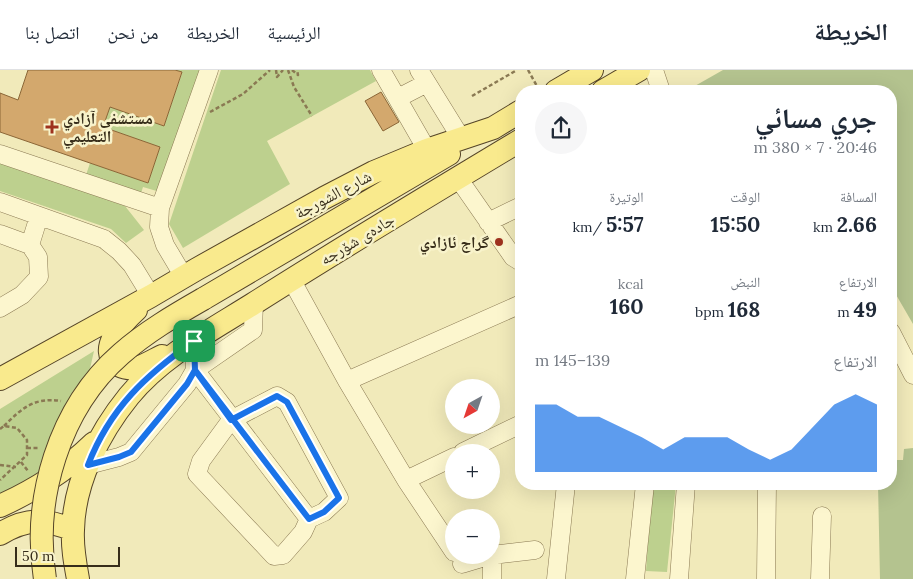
<!DOCTYPE html>
<html lang="ar">
<head>
<meta charset="utf-8">
<style>
	body { margin:0; font-family:Lora,"Noto Naskh Arabic",serif; background:#f6f6f7; color:#1f2937; direction:rtl; height:100vh; display:flex; flex-direction:column; font-size:19px; white-space:nowrap }
	* { box-sizing:border-box; margin:0 }
	p { font-size:16px; color:#747a83 }
	.icon { flex:none; width:28px; height:28px; fill:none; stroke:currentColor; stroke-width:2; stroke-linecap:round; stroke-linejoin:round }
	.map { position:relative; flex:1; overflow:hidden; direction:ltr }
	.details { position:absolute; left:515px; top:15px; width:382px; height:405px; display:flex; flex-direction:column; background:#fff; border-radius:20px; box-shadow:0 5px 20px #0002; direction:rtl }
	.details>* { flex:none }
	.needle { width:32px; rotate:220deg }
	.fabs { position:absolute; left:445px; top:309px; display:grid; gap:10px }
	.fabs a { display:grid; place-items:center; width:55px; height:55px; border-radius:50%; background:#fff; box-shadow:0 5px 20px #0002; font-size:25px }
	.scale { position:absolute; left:15px; bottom:12px; width:105px; box-sizing:border-box; padding-left:5px; border:2px solid #372d1a; border-top:0; font-size:14px; line-height:18px; white-space:nowrap; color:#372d1a; -webkit-text-stroke:4px #f8f3cb; paint-order:stroke }
	.pin { position:absolute; display:grid; place-items:center; width:42px; height:42px; color:#fff; margin:-21px; border-radius:10px; box-shadow:0 2px 8px #0006 }
	.round { display:grid; place-items:center; flex:none; width:52px; height:52px; border-radius:26px; background:#f6f6f7 }
	.headline { display:flex; align-items:center; justify-content:space-between; height:85px; padding:0 20px }
	h1 { font-size:28px; font-weight:700; line-height:38px }
	.figures { display:grid; grid-template-columns:repeat(3,1fr); gap:8px; height:85px; padding:5px 20px }
	.figures div { display:grid; align-content:center }
	.figures b { font-size:21px; font-weight:700 }
	.figures small { font-size:14px; font-weight:400 }
	.figures p { font-size:14px }
	.chart { height:140px; padding:10px 20px }
	.chart p { display:flex; justify-content:space-between }
	.chart svg { width:100%; height:90px; margin-top:5px; fill:#1a73e8; opacity:.7 }
	header { display:flex; align-items:center; gap:30px; box-sizing:border-box; height:70px; padding:0 25px; background:#fff; border-bottom:1px solid #e0e1e3 }
	header strong { font-size:24px }
	nav { display:flex; gap:28px; margin-inline-start:auto; font-size:18px }
	.map>svg:first-child { display:block }
	.green { fill:#bdd08e }
	.cemetery { fill:#b4c38f }
	.building { fill:#d3a86d; stroke:#8b6637 }
	.lines { fill:none; stroke-linecap:round; stroke-linejoin:round }
	.minor-casing { stroke:#8a7953; stroke-width:19 }
	.major-casing { stroke:#564528; stroke-width:24 }
	.path { stroke:#8a7953; stroke-width:2.5; stroke-dasharray:4 2.5; stroke-linecap:butt }
	.minor { stroke:#fcf6ce; stroke-width:18 }
	.major { stroke:#f9ea8d; stroke-width:22 }
	.major-bridge-casing { stroke:#564528; stroke-width:24; stroke-linecap:butt }
	.major-bridge { stroke:#f9ea8d; stroke-width:22 }
	.route-casing { stroke:#fff; stroke-width:10 }
	.route { stroke:#1a73e8; stroke-width:6 }
	.poi-dot { fill:#9e321e; stroke:#f8f3cb; stroke-width:2 }
	.labels { text-anchor:middle; stroke-width:5; stroke-linejoin:round; paint-order:stroke }
	.poi-label { font-size:16px; font-weight:bold; fill:#372d1a; stroke:#f8f3cb; text-anchor:start }
	.street-label { font-size:16px; fill:#372d1a; stroke:#f8f3cb }
</style>
</head>
<body>
<header>
<strong>الخريطة</strong>
<nav><a>الرئيسية</a><a>الخريطة</a><a>من نحن</a><a>اتصل بنا</a></nav>
</header>
<div class="map">
<svg width="913" height="509" viewBox="0 0 913 509">
	<rect width="100%" height="100%" fill="#f1eaba"/>
	<path class="green" d="M 175,0 L 201,0 L 160,122 L 143,117 L 141,123 L 86,105 L 90,93 L 148,113 L 160,77 L 103,57 L 110,37 L 164,56 L 182,3 Z
		M 221,0 L 370,0 L 376,11 L 267,71 L 290,114 L 183,178 L 169,154 Z
		M 0,92 L 125,136 L 144,160 L 126,173 L 111,159 L 0,121 Z
		M 94,281 L 87,312 L 42,400 L 14,419 L 0,426 L 0,339 Z
		M 652,414 L 676,414 L 667,502 L 646,501 Z"/>
	<path class="cemetery" d="M 723,0 L 913,0 L 913,254 L 891,216 L 891,21 L 686,21 Z
		M 913,378 L 913,509 L 880,509 L 878,414 L 891,414 L 891,390 L 903,390 L 904,379 Z"/>
	<path class="building" d="M 28,0 L 175,0 L 182,2 L 164,56 L 110,37 L 103,57 L 160,77 L 148,113 L 0,62 L 0,23 L 18,30 Z
		M 381,22 L 399,52 L 383,61 L 365,31 Z"/>
	<g class="lines">
		<g class="minor-casing">
			<path id="minor" d="M 381,0 L 427,80
				M 419,0 L 461,68
				M 654,0 L 661,21
				M 398,28 L 427,13
				M 0,84 L 160,138
				M 458,108 L 513,187 L 521,192
				M 0,132 L 104,169 L 119,181 L 132,195 L 151,226
				M 488,152 L 521,136
				M 0,164 L 30,175
				M 184,207 L 165,175 L 159,157 L 160,138 L 209,0
				M 291,209 L 347,311 L 406,410 L 454,482
				M 254,233 L 253,260 L 195,300 L 309,449 L 303,462 L 283,485 L 274,486 L 197,404 L 201,391 L 231,350 L 277,326 L 287,332 L 339,428 L 324,442 L 309,449
				M 0,238 L 22,225 L 39,207 L 38,187 L 30,175 L 39,146
				M 891,262 L 913,305
				M 347,311 L 521,234
				M 463,382 L 521,354
				M 88,395 L 119,387 L 131,382 L 187,314 L 195,300 L 194,271
				M 406,410 L 454,387
				M 492,485 L 492,509
				M 462,494 L 492,485 L 535,480
				M 556,509 L 566,414
				M 635,509 L 645,414
				M 679,509 L 686,414
				M 766,509 L 767,414
				M 820,509 L 822,446"/>
		</g>
		<g class="major-casing">
			<path id="major" d="M 556,21 L 592,0
				M 603,21 L 639,0
				M 203,229 L 449,84
				M 136,240 C 124,251 96,280 118,295 C 124,298 131,299 137,298 C 146,295 154,290 162,286
				M 0,309 L 151,226 L 197,199 L 324,128 L 374,102 L 427,80 L 493,58 L 521,41
				M 0,436 C 37,419 65,401 94,373
				M 0,464 C 26,448 45,448 73,460
				M 78,509 C 75,493 72,477 73,460 C 74,412 99,363 129,326 C 162,286 210,261 253,234 C 341,178 431,124 521,70"/>
		</g>
		<path class="path" d="M 276,0 L 277,7 L 283,0
			M 288,0 L 294,17 L 312,46
			M 292,0 L 298,5 L 297,0
			M 528,0 L 538,18
			M 472,26 L 517,0
			M 210,42 L 243,24 L 270,0
			M 4,356 C 22,338 34,327 61,331
			M 0,359 L 4,356 L 17,358 L 27,370 L 27,385 L 0,410
			M 27,378 L 39,378
			M 21,392 L 28,401
			M 0,395 L 16,397"/>
		<use href="#minor" class="minor"/>
		<use href="#major" class="major"/>
		<g class="major-bridge-casing">
			<path id="major-bridge" d="M 45,509 C 32,429 59,338 121,284 C 146,262 175,245 203,229"/>
		</g>
		<use href="#major-bridge" class="major-bridge"/>
	</g>
	<g class="lines">
		<g class="route-casing">
			<path id="route" d="M 194,271 C 146,305 110,338 88,395 L 119,387 L 131,382 L 187,314 L 195,300 L 309,449 L 324,442 L 339,428 L 287,332 L 277,326 L 231,350 L 195,300 L 194,271"/>
		</g>
		<use href="#route" class="route"/>
	</g>
	<g class="poi-dot">
		<path d="M49.5 49.5h5v5h5v5h-5v5h-5v-5h-5v-5h5z"/>
		<circle cx="499" cy="172" r="5"/>
	</g>
	<g class="labels">
		<g class="poi-label">
			<text x="63" y="54">مستشفى آزادي<tspan x="63" dy="18">التعليمي</tspan></text>
			<text x="489" y="178" text-anchor="end">گراج ئازادي</text>
		</g>
		<g class="street-label">
			<text transform="translate(333 124) rotate(-28)" y="6">شارع الشورجة</text>
			<text transform="translate(357 169) rotate(-31)" y="6">جادەی شۆرجە</text>
		</g>
	</g>
</svg>
<div class="fabs">
<a><svg class="needle" viewBox="-14 -14 28 28"><path d="M0-13l5 13h-10z" fill="#e53935"/><path d="M0 13l5-13h-10z" fill="#747a83"/></svg></a>
<a>+</a>
<a>−</a>
</div>
<div class="scale">50 m</div>
<div class="pin" style="left:194px;top:271px;background:#1e9e55"><svg class="icon" aria-label="arrive" viewBox="0 0 24 24"><path d="M6 21V4h12l-3 4 3 4H6"/></svg></div>
<section class="details">
<div class="headline"><div><h1>جري مسائي</h1><p>20:46 · 7 × 380 m</p></div><a class="round"><svg class="icon" aria-label="share" viewBox="0 0 24 24"><path d="M12 15V3M7 8l5-5 5 5M5 13v7h14v-7"/></svg></a></div>
<div class="figures">
<div><p>المسافة</p><b>2.66<small> km</small></b></div>
<div><p>الوقت</p><b>15:50</b></div>
<div><p>الوتيرة</p><b>5:57<small> /km</small></b></div>
</div>
<div class="figures">
<div><p>الارتفاع</p><b>49<small> m</small></b></div>
<div><p>النبض</p><b>168<small> bpm</small></b></div>
<div><p>kcal</p><b>160</b></div>
</div>
<div class="chart"><p><span>الارتفاع</span>139–145 m</p>
<svg viewBox="0 0 160 44" preserveAspectRatio="none"><path d="M0 44V11L10 11L20 17L30 17L40 22L50 27L60 33L70 27L80 27L90 27L100 33L110 38L120 33L130 22L140 11L150 6L160 11V44z"/></svg>
</div>
</section>
</div>
</body>
</html>
